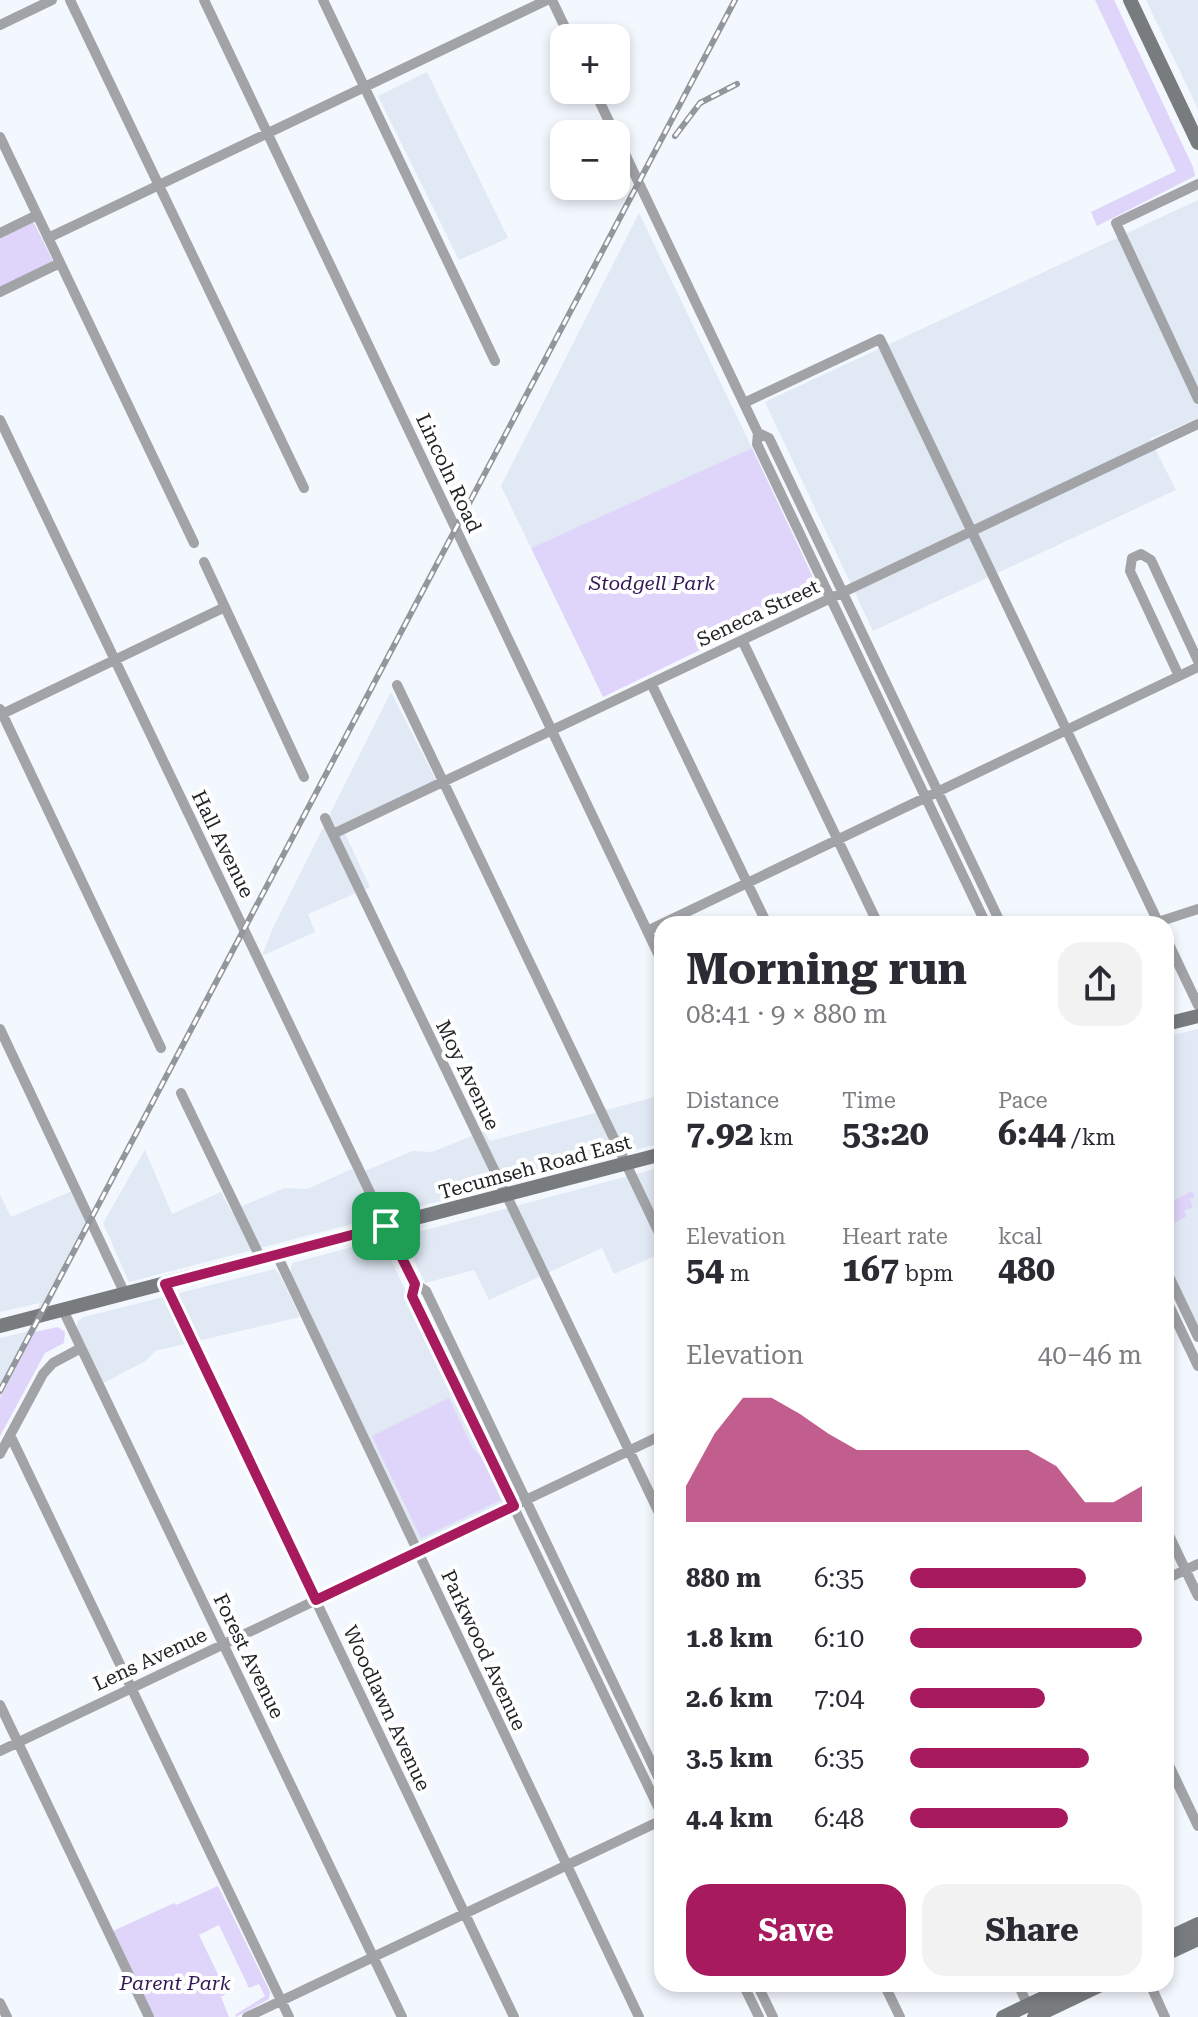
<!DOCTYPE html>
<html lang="en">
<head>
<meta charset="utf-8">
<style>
	body { margin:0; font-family:"Roboto Serif",serif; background:#f2f2f3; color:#2b2b33; height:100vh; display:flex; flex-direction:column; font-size:30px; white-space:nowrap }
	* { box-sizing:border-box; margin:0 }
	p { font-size:26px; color:#7c7c81 }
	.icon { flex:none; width:44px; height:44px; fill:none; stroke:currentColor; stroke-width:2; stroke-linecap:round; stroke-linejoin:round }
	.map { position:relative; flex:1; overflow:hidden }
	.details { position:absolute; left:654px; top:916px; width:520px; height:1076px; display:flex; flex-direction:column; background:#fff; border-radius:24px; box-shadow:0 4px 12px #0003 }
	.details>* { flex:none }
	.buttons { position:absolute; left:550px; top:24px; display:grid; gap:16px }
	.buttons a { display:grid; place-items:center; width:80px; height:80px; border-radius:16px; background:#fff; box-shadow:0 4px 12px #0003; font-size:40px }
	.pin { position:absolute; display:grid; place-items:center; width:68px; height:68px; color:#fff; margin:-34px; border-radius:16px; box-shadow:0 4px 12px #0006 }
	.round { display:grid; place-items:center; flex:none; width:84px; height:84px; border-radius:24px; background:#f2f2f3 }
	.headline { display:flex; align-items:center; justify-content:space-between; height:136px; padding:0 32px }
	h1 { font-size:44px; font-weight:700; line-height:60px }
	.stats { display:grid; grid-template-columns:repeat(3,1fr); gap:12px; height:136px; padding:8px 32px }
	.stats div { display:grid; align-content:center }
	.stats b { font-size:34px; font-weight:700 }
	.stats small { font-size:22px; font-weight:400 }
	.stats p { font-size:22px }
	.chart { height:224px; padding:16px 32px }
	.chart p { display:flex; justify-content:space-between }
	.chart svg { width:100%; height:144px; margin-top:8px; fill:#a71b5e; opacity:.7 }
	.cta { display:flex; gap:16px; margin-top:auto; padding:16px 32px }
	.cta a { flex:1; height:92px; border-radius:24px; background:#a71b5e; color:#fff; font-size:32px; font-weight:700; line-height:92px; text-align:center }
	.cta a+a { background:#f2f2f3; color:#2b2b33 }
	ul { padding:0 32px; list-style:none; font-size:26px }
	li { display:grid; grid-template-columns:128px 96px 1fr; align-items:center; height:60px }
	li i { height:20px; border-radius:10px; background:#a71b5e }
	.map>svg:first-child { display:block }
	.built { fill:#e1e9f5 }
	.green { fill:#dfd4f9 }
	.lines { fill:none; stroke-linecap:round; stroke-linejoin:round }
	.street { stroke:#a1a3a6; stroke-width:10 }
	.secondary { stroke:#787c7f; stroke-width:14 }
	.rail-casing { stroke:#93969b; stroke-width:6 }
	.rail { stroke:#fff; stroke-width:3; stroke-dasharray:9; stroke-linecap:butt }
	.route-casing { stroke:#fff; stroke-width:16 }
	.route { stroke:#a71b5e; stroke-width:10 }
	.labels { text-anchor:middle; stroke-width:8; stroke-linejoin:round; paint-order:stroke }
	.street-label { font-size:20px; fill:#212325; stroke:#fff }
	.park-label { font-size:20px; font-style:italic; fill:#341957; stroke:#fff }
</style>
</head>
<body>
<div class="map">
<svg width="1198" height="2017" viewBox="0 0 1198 2017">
	<rect width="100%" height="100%" fill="#f3f7fe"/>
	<path class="built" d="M 1146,0 L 1198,0 L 1198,109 Z
		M 427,72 L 508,238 L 459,260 L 378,96 Z
		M 1198,200 L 1198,418 L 1150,439 L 1176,490 L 873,631 L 765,402 Z
		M 639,213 L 752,448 L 531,548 L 501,486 Z
		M 391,692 L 437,782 L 342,827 L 370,887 L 308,914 L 315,932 L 262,956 L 273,928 Z
		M 1198,1029 L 1198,1327 L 1166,1260 L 1166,1037 Z
		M 662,1095 L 662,1143 L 129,1282 L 103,1223 L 145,1150 L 172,1214 L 221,1192 L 231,1211 L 284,1188 L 307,1189 L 352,1169 L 356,1175 L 412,1151 L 432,1152 L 484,1131 L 490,1141 Z
		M 662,1167 L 662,1222 L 660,1223 L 662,1253 L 614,1274 L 602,1248 L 489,1300 L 474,1270 L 425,1283 L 405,1240 L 407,1235 Z
		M 72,1191 L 89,1230 L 0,1399 L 0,1338 L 29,1331 L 40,1303 L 0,1312 L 0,1195 L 11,1217 Z
		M 375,1241 L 383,1243 L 505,1502 L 500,1508 L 429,1540 L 420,1541 L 414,1534 L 290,1274 L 292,1263 Z
		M 275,1269 L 280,1275 L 300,1317 L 155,1351 L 146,1361 L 103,1383 L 77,1327 L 78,1321 L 84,1317 Z"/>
	<path class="green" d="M 1095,0 L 1114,0 L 1193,167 L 1195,176 L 1097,226 L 1091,212 L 1176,171 Z
		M 33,221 L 53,261 L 0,287 L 0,237 Z
		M 752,448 L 820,592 L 603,697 L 531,548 Z
		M 1192,1191 L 1195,1197 L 1190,1199 L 1193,1207 L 1184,1211 L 1187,1216 L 1166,1228 L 1166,1204 Z
		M 58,1327 L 65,1332 L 64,1343 L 45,1353 L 0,1436 L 0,1399 L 34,1332 Z
		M 449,1398 L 472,1447 L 482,1458 L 501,1500 L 421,1538 L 372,1436 Z
		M 218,1886 L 270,1992 L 269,1999 L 236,2017 L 235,2015 L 265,1996 L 259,1984 L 249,1988 L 219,1925 L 199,1935 L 227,1993 L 221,1997 L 229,2017 L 154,2017 L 113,1931 L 174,1903 L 176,1905 Z"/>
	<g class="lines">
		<path class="street" d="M 70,0 L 304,488
			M 204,0 L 662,962
			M 323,0 L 495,361
			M 552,0 L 570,38
			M 0,25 L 52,0
			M 594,90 L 615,134
			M 616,135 L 758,433 L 757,444 L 986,924
			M 0,137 L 194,543
			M 1198,184 L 1116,223 L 1198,399
			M 0,233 L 37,215
			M 48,238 L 547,0
			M 0,292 L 60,263
			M 744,403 L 880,339 L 1159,924
			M 0,420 L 386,1226 L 415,1284 L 426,1291 L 662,1785
			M 758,433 L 769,438 L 1001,924
			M 204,562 L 304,777
			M 742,640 L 878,924
			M 1179,676 L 1130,571 L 1132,558 L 1141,554 L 1151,560 L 1198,661
			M 651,683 L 767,924
			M 397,685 L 662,1239
			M 0,709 L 161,1048
			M 0,715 L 225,607
			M 325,818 L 662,1519
			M 333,834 L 1198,424
			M 1158,922 L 1198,909
			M 647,931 L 1198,667
			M 1166,938 L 1198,1005
			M 0,1029 L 125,1294
			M 181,1093 L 261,1259
			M 277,1255 L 639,2017
			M 1166,1270 L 1198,1337
			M 165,1284 L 514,2017
			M 415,1284 L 412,1296 L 662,1815
			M 1166,1299 L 1198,1366
			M 63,1310 L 402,2017
			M 10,1435 L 289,2017
			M 0,1454 L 43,1374 L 53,1363 L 81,1348
			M 1166,1529 L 1198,1596
			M 1166,1579 L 1198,1564
			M 0,1705 L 149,2017
			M 0,1751 L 662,1435
			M 1166,1759 L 1198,1826
			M 743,1984 L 759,2017
			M 757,1984 L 773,2017
			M 884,1984 L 900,2017
			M 1018,1984 L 1029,2008
			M 1150,1984 L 1165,2017
			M 0,2003 L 7,2017
			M 247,2017 L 662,1820"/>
		<path class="secondary" d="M 1130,0 L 1198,143
			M 1166,1024 L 1198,1016
			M 0,1326 L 662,1154
			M 1166,1939 L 1198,1924
			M 1166,1954 L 1198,1939
			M 1003,2017 L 1072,1984
			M 1034,2017 L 1103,1984"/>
		<g class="rail-casing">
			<path id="rail" d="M 675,136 L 700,103 L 737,84
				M 0,1391 L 735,0"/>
		</g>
		<use href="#rail" class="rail"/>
	</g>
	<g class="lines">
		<g class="route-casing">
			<path id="route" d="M 386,1226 L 415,1284 L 412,1296 L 514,1506 L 316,1600 L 165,1284 Z"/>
		</g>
		<use href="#route" class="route"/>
	</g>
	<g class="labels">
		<g class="street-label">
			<text transform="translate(449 473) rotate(65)" y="7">Lincoln Road</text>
			<text transform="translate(758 613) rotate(-25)" y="7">Seneca Street</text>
			<text transform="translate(223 844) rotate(64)" y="7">Hall Avenue</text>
			<text transform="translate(468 1075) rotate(64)" y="7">Moy Avenue</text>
			<text transform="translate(535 1167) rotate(-15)" y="7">Tecumseh Road East</text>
			<text transform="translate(484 1650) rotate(65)" y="7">Parkwood Avenue</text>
			<text transform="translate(249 1656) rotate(64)" y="7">Forest Avenue</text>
			<text transform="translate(150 1659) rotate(-25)" y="7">Lens Avenue</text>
			<text transform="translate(387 1708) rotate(65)" y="7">Woodlawn Avenue</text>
		</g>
		<g class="park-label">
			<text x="652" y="590">Stodgell Park</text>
			<text x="175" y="1990">Parent Park</text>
		</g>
	</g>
</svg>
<div class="buttons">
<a>+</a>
<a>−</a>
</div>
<div class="pin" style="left:386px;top:1226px;background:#1e9e55"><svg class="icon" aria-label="arrive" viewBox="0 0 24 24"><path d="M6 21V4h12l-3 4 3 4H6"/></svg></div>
<section class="details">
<div class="headline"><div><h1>Morning run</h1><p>08:41 · 9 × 880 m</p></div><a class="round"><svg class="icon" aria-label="share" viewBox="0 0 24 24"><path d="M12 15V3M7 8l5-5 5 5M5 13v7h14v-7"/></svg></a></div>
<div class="stats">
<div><p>Distance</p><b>7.92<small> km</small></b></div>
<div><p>Time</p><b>53:20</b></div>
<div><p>Pace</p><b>6:44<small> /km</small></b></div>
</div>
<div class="stats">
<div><p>Elevation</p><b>54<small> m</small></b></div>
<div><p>Heart rate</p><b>167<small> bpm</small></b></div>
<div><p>kcal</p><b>480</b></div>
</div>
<div class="chart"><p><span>Elevation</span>40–46 m</p>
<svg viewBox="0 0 160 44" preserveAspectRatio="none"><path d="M0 44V33L10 17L20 6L30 6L40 11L50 17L60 22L70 22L80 22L90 22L100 22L110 22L120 22L130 27L140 38L150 38L160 33V44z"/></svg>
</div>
<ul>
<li><b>880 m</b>6:35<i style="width:76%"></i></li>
<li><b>1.8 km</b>6:10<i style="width:100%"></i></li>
<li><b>2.6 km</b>7:04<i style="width:58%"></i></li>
<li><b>3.5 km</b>6:35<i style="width:77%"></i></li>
<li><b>4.4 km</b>6:48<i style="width:68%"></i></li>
</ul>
<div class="cta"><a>Save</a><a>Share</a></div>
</section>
</div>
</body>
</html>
